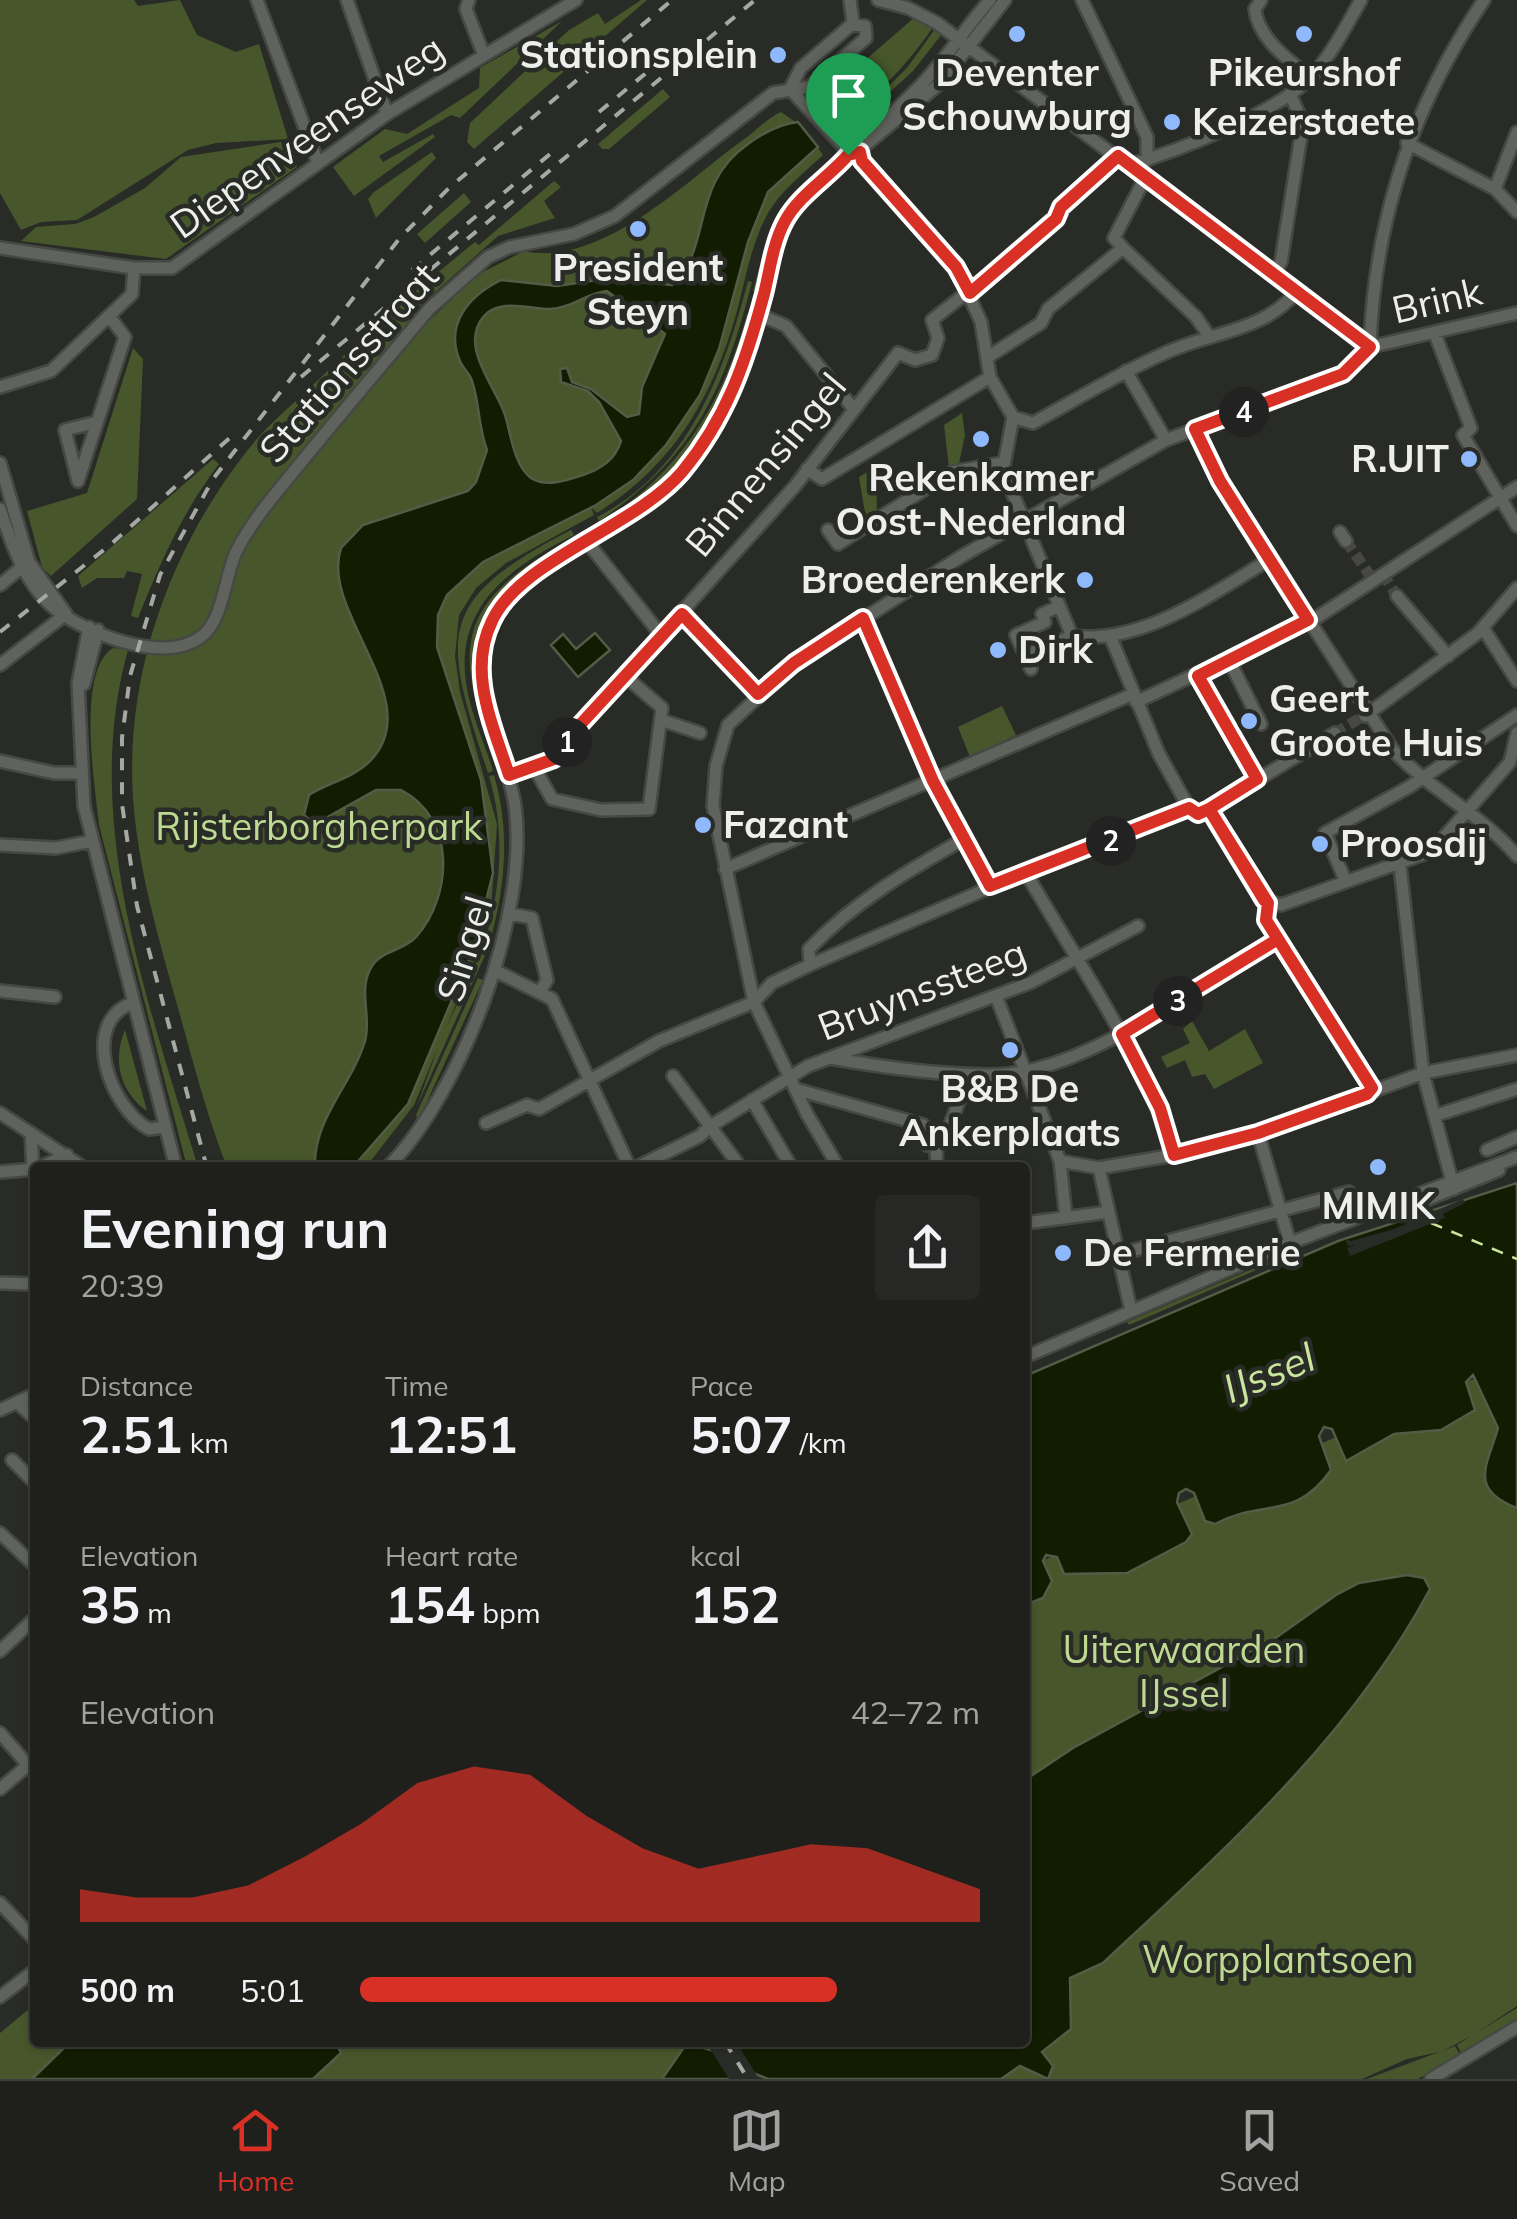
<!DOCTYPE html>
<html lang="en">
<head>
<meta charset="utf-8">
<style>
	body { margin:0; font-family:Mulish,sans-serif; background:#272825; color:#f1f3f6; height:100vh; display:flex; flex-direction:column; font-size:38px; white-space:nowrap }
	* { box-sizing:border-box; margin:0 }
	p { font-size:32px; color:#a1a3a3 }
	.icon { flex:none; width:55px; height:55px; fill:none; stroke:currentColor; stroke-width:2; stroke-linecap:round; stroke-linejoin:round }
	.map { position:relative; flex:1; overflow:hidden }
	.side { position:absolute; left:30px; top:1162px; width:1000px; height:885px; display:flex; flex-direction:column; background:#1f201c; border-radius:10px; box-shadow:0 2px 8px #0004,0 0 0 2px #3c3e3b }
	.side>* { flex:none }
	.pin { position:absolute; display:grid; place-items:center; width:85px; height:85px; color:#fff; margin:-102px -42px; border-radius:50% 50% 50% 0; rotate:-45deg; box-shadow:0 0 10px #0007 }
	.pin .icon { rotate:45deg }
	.km { position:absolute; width:50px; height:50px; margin:-25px; border-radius:50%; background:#222; color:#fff; font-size:28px; line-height:50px; text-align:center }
	.round { display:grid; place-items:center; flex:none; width:105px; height:105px; border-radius:10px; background:#272825 }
	.head { display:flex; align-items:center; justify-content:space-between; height:170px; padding:0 50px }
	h1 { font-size:55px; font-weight:700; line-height:75px }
	.metrics { display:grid; grid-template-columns:repeat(3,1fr); gap:15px; height:170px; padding:10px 50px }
	.metrics div { display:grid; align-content:center }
	.metrics b { font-size:50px; font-weight:700 }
	.metrics small { font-size:28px; font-weight:400 }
	.metrics p { font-size:28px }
	.chart { height:280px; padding:20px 50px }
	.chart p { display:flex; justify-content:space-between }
	.chart svg { width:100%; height:180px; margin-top:10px; fill:#d93025; opacity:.7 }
	ul { padding:0 50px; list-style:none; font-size:32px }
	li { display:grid; grid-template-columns:160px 120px 1fr; align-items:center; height:75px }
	li i { height:25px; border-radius:12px; background:#d93025 }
	.dock { display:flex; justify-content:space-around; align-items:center; height:140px; border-top:2px solid #3c3e3b; background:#1f201c; font-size:28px; color:#a1a3a3 }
	.dock a { display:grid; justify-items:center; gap:5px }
	.dock .on { color:#d93025 }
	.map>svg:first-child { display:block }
	.green { fill:#47572b }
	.water { fill:#121c00; stroke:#545b47; stroke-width:2.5; fill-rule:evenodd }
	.pier { fill:#292b26 }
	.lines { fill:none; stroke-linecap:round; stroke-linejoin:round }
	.ferry { stroke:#cae69e; stroke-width:2.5; stroke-dasharray:12 10; stroke-linecap:butt }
	.minor-tunnel { stroke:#474844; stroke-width:11; stroke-dasharray:11 5.5; stroke-linecap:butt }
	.minor-casing { stroke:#464844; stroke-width:16 }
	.minor { stroke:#60635d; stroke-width:11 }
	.rail { stroke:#a6a8a4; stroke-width:4; stroke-dasharray:12 12; stroke-linecap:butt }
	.route-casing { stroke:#fff; stroke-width:20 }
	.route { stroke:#d93025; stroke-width:12 }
	.poi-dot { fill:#8eb9fc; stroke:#292b26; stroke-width:4 }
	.labels { text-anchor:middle; stroke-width:9; stroke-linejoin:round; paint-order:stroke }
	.poi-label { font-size:38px; font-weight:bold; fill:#eeefec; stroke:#292b26 }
	.street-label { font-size:38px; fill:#eeefec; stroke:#292b26 }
	.park-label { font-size:38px; fill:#beda92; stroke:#292b26 }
	.water-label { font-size:40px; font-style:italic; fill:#cae69e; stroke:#292b26 }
</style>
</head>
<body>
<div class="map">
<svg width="1517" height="2079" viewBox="0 0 1517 2079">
	<rect width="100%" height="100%" fill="#292b26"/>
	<path class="green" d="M 0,0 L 134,0 L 138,6 L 180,0 L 197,35 L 236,52 L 259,44 L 288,139 L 216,143 L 188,150 L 77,220 L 41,222 L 21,230 L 0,193 Z
		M 641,0 L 647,0 L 474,149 L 467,142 L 470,123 L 569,30 L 598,13 L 605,24 Z
		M 915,17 L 933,27 C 916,53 889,83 861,108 L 852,107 L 834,87 Z
		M 562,21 L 460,118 L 451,115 L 379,156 L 383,162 L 433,134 L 435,137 L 354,196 L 333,167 L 385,129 L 407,134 L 479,88 L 480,68 Z
		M 935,29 L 942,34 L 913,71 L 866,114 L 863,111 L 907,68 Z
		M 663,89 L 670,97 L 609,149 L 602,149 L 598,144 Z
		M 781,112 L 804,128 L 823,155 C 804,173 778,193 766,217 C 751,245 745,281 737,311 C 713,397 674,465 597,513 L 591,507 L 594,515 L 506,563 L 476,588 L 459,615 L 455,656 L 460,692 L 497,824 L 491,909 L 474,961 L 414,1105 L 366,1167 L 227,1167 C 206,1114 192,1057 176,1001 C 159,939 140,875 134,810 C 122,682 168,551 247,451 C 265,427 290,407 311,387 C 364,335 418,288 475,242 L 479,245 L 554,181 L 561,187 L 544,201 L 555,218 L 498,236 L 415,310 L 430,320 L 477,275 L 524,251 C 601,268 687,180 743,140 C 756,131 767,118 781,112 Z
		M 280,142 L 291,145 L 297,167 L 166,259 L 21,241 L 36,227 L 75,224 L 94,217 L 145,188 L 181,157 Z
		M 432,152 L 436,158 L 376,218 L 368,199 L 374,192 Z
		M 827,163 L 831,167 L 783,213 L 758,292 L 753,291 C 770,226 776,208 827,163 Z
		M 464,193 L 471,202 L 425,243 L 417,234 Z
		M 748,281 L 752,282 C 724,391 695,456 599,521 L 597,517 C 688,471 724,373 748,281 Z
		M 747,314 L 751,315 C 726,419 687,466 602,528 L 600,524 C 679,473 723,404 747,314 Z
		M 133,348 L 143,359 L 137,499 L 51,576 L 42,567 L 27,511 L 87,493 Z
		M 962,413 L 965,435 L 959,463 L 949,468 L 944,425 Z
		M 213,459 L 219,464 C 183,511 160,563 138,618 L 131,616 L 142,574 L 127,571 L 124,578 L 97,578 L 82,588 L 78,576 Z
		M 876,467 L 877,513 L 866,519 L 859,477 Z
		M 571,530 L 574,535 C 510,567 452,607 467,689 C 472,717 485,744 493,771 L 488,773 C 442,634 434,601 571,530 Z
		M 578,535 L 581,540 C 456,611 463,646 502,774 L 498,774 C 453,645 450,604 578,535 Z
		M 113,648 L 128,650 C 80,820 149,1005 198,1167 L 187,1167 L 99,825 C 95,787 76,670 113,648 Z
		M 1002,706 L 1016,735 L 970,757 L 958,727 Z
		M 494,775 C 511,834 505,890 488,948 L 483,947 C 501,891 506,833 489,776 Z
		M 482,951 L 486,953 L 417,1106 L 441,1039 Z
		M 478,978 L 483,980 L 418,1121 L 416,1115 Z
		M 1192,1021 L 1209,1051 L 1245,1029 L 1263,1063 L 1214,1089 L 1205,1074 L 1192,1077 L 1185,1060 L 1167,1068 L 1161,1057 L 1190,1043 L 1183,1029 Z
		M 125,1030 L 147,1111 C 120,1092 112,1060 125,1030 Z
		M 1297,1250 L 1298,1252 L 1129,1325 L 1127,1322 Z
		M 1517,1361 L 1517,2006 L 1476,2033 L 1517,2008 L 1517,2020 L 1462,2054 L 1457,2045 L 1471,2036 L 1443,2051 L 1455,2046 L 1460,2055 L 1418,2079 L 1367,2079 L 1439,2052 L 1407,2059 L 1362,2079 L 794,2079 L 1025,2042 L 1025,1568 Z
		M 35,2004 L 35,2042 L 88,2043 L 48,2079 L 0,2079 L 0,2033 Z
		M 313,2042 L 687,2043 L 679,2055 L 693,2079 L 273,2079 Z"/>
	<path class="water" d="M 798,122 L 818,147 L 768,192 L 748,242 L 719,349 L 700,395 L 666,445 L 633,480 L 596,505 L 483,562 L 447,595 L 438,615 L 437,647 L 481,780 L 493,873 L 474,948 L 408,1104 L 353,1167 L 315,1167 C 313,1119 352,1085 365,1041 C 372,1017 357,989 372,966 C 381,951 405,950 416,937 C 453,895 456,818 401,790 L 376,790 L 315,824 L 304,815 L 309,795 C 328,783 353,778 370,761 C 429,701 319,612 341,548 L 363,525 L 468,491 L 476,482 L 487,450 C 478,427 480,405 472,381 C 470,373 463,369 460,361 C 444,324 469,296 501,280 L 557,286 L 604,279 L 672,285 C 713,248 689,185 748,144 C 763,133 779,124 798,122 ZM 607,291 L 665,334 L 642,387 L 639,414 L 627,417 L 591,389 L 572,382 L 567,368 L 560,369 L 561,382 L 588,391 L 599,402 L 621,441 C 615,460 601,469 583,475 C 568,480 546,488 531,478 C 514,465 511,435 505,415 C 496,387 458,346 484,316 C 499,298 530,309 550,309 C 573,308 586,293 607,291 Z
		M 595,633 L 610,650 L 578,677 L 551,645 L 563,634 L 576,649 Z
		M 1517,1183 L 1517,1508 C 1467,1489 1488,1464 1498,1428 L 1473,1375 L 1466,1382 L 1475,1410 L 1441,1430 L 1394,1434 L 1346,1461 L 1332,1429 L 1324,1427 L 1319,1436 L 1331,1470 C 1294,1522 1263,1498 1215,1524 L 1205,1521 L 1194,1493 L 1186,1489 L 1179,1493 L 1177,1502 L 1192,1534 L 1186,1542 L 1127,1573 L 1064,1574 L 1057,1557 L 1046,1555 L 1043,1561 L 1052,1581 L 1043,1598 L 1025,1605 L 1025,1376 L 1338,1241 Z
		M 1407,1575 L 1424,1578 L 1430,1589 C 1351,1737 1224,1850 1103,1963 L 1070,1978 L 1071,2029 L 1042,2052 L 1053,2066 L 1048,2079 L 1020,2066 L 1001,2079 L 768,2079 L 748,2071 L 735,2079 L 662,2079 L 687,2043 L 717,2052 L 731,2042 L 1025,2042 L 1025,1780 L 1073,1748 L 1277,1637 L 1336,1595 L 1359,1583 Z
		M 336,2043 L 341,2053 L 313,2079 L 32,2079 L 69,2043 Z"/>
	<path class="pier" d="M 1463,1199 L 1465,1203 L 1443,1214 L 1445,1218 L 1350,1256 L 1347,1248 L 1354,1245 L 1348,1246 L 1345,1239 L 1351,1241 L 1394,1229 Z
		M 723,2042 L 737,2043 L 759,2079 L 729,2079 L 707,2044 Z"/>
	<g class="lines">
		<path class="ferry" d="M 1431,1223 L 1517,1259"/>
		<path class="minor-tunnel" d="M 1346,541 L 1371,577
			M 1383,574 L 1397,596
			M 1335,733 L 1362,717"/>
		<g class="minor-casing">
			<path id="minor" d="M 257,0 L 318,163
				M 347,0 L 387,114
				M 469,0 L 466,9 L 483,53
				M 850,0 L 853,23
				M 878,0 L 908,8 L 937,23 L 1370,347
				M 1082,0 L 1147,137 L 1147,160
				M 1261,0 L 1255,9 C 1258,39 1289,60 1310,78
				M 809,87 L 858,143 L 862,161 L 956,267 L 981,322 L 990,377 L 1013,417 L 1003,470 L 1072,636
				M 790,89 L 801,68 L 851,25 L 865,26 L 866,38 L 809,87
				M 790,89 L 854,158
				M 1407,143 L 1495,189 L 1517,212
				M 857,152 L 939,84 L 1005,0
				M 1128,165 C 1176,152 1276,113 1310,78 C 1331,56 1346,26 1361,0
				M 1495,189 L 1517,132
				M 0,248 L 134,268 L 172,268 L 387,114 L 576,0
				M 1123,248 L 1114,238 L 1145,178
				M 1273,273 L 1281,262 L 1303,123 L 1290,94
				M 758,314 L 786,326 L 853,408
				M 1435,334 L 1471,428 L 1463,435 L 1517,526
				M 1370,347 C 1374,220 1413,105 1484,0
				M 1370,347 L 1517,313
				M 988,357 L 1041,323 L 1048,309 L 1123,248 L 1196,317 L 1209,336
				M 1126,371 L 1166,440
				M 0,387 L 51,371 L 132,294 L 134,268
				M 1013,417 L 1033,423 C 1077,399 1119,373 1165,353 C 1210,332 1264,332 1297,291
				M 1195,429 L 1239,512 L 1393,750 C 1431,791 1481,814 1517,856
				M 0,463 L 29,562 L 66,614
				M 807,469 L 822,479 L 990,377
				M 78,481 L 125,337 L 109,316
				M 78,481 L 65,430 L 97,422
				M 0,509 C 11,543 25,584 54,608 C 86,634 165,665 202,636 C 223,620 225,576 236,552 C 253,518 279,490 303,460 C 345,409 387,359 430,308 L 488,257 L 510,247 L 574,234 L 615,216 L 773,93 L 809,87
				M 828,530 L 838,544 L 952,472 L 1002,463
				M 1340,532 L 1346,541
				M 588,543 L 661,635
				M 0,585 L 28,562
				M 1397,596 L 1448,656
				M 682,614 L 758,694
				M 863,618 L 933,781 L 991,887
				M 89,627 L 78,683 L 84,806 L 176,1168
				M 1483,628 L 1517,681
				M 1072,636 C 1142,645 1211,594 1269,560
				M 1111,638 L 1159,754 L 1189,808
				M 1025,656 L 1072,636
				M 1230,662 L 1261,724
				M 0,665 L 66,614
				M 1031,669 L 1016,635 L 1045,622 L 1042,614 L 1058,607
				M 1198,676 L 1257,779
				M 84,684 L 98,630
				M 1136,702 L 1313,620 L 1517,487
				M 1365,716 L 1478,633 L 1517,588
				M 661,720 L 700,733
				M 0,761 L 54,773 L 79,773
				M 535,769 L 552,799 L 601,810 L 649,809 L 662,708 L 625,676
				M 509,775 L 554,759 L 579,726 L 795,486 L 898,353 L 915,360 L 932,355 L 938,338 L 932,320 L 1017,253 L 1117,156
				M 1189,808 L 1197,814 L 1209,809 L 1335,733
				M 1209,809 L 1264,900 L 1281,905 L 1432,851 L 1510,762 L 1517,733
				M 0,845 L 56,848 L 92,841
				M 1400,865 L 1423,1073 L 1454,1189
				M 725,869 L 1133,694
				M 1026,873 C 1079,965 1142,1053 1174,1155
				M 1346,882 L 1325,833 L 1409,787 L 1517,715
				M 1268,903 L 1266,920 L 1372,1088
				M 511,914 L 532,918 L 547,980 L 541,990
				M 810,965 L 809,949 C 855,901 909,870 966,838
				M 494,970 L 552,999 L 630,1168
				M 0,991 L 55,997
				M 996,996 L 1060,1161 L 1066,1218
				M 132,1003 C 79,1023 110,1108 149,1129 L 165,1127
				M 830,1058 C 881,1067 938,1075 990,1075 C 1081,1076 1201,984 1277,939
				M 673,1076 L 741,1168
				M 795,1089 L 923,1125 L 927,1145 L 936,1147
				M 752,1100 L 792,1168
				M 0,1113 L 84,1168
				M 1437,1115 L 1517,1089
				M 486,1123 L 527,1105 L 539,1109 L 659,1041 L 754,1002 L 772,983 L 810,965 L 991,887 L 1189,808
				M 31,1133 L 33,1170
				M 1258,1133 L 1290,1243
				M 1487,1150 L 1517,1137
				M 1060,1161 L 1099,1168 L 1174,1155 L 1258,1133 L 1423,1073 L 1517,1055
				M 38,1168 L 67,1155
				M 387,1168 C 462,1093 530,911 515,806 C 506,745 463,685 491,623 C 516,565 629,526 678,476 C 728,425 746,360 764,293 C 770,270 773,242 785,221 C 796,201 816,188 832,173 C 861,145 890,116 918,88 C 945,61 965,28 990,0
				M 635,1168 L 700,1136 L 709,1127 L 808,1066 L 1032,982 L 1138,926
				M 839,1168 L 807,1114 L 754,1002 L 713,806 L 716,766 L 728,725 L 794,663 L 962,556 L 1166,440 L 1343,374 L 1370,347
				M 937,1168 L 936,1147 L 943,1143 L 961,1096
				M 1099,1168 L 1131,1311
				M 0,1172 L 35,1169
				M 1395,1206 L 1416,1204 L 1499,1170
				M 1025,1223 L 1109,1212
				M 1120,1254 L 1349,1192
				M 0,1283 L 35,1284
				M 1025,1357 L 1290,1243 L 1517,1157
				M 17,1402 L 35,1419
				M 0,1410 L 35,1394
				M 12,1460 L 35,1483
				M 0,1533 L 35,1566
				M 0,1651 L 35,1618
				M 0,1733 L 35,1773
				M 0,1789 L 28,1765
				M 0,1903 L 35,1940
				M 0,1997 L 35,1970
				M 1431,2079 L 1517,2027"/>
		</g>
		<use href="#minor" class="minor"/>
		<path class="rail" d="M 599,112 L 657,64
			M 412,270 L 550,154
			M 301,377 L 755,0
			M 0,632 L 110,545 L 233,435
			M 207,1168 L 137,906 L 122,804 L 122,738 L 130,676 L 160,575 L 213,479 L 399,239 L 449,188 L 672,0
			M 725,2042 L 748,2079"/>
	</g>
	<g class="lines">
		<g class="route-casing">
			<path id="route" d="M 848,155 C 829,177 799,195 785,221 C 773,243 770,270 764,294 C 746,361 727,418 682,472 C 634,528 520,560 492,621 C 467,672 493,725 509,775 L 554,759 L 579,726 L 682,614 L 758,694 L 794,663 L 863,618 L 933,781 L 990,886 L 1189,808 L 1198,814 L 1209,809 L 1264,900 L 1268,903 L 1266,920 L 1372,1088 L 1367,1094 L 1258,1133 L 1174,1155 L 1160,1108 L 1122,1034 L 1278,939 L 1266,920 L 1268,903 L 1209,809 L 1257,779 L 1198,676 L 1308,620 L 1220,481 L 1195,429 L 1343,374 L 1370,347 L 1118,156 L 1061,207 L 1056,219 L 970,293 L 956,267 L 862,161 L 860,152 L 848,155"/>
		</g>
		<use href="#route" class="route"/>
	</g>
	<g class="poi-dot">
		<circle cx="1017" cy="34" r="10"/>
		<circle cx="1304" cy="34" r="10"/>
		<circle cx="778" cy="55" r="10"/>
		<circle cx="1172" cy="122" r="10"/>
		<circle cx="638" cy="229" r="10"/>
		<circle cx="981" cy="439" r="10"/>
		<circle cx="1469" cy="459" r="10"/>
		<circle cx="1085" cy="580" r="10"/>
		<circle cx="998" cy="650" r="10"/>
		<circle cx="1249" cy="721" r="10"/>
		<circle cx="703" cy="825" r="10"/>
		<circle cx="1320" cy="844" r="10"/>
		<circle cx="1010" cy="1050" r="10"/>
		<circle cx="1378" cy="1167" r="10"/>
		<circle cx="1063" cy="1253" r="10"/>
	</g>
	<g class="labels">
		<g class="poi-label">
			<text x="758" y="68" text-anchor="end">Stationsplein</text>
			<text x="1017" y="86">Deventer<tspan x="1017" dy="44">Schouwburg</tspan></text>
			<text x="1304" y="86">Pikeurshof</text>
			<text x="1192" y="135" text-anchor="start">Keizerstaete</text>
			<text x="638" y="281">President<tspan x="638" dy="44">Steyn</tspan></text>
			<text x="1449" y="472" text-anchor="end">R.UIT</text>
			<text x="981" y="491">Rekenkamer<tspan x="981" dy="44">Oost-Nederland</tspan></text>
			<text x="1065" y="593" text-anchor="end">Broederenkerk</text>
			<text x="1018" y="663" text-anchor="start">Dirk</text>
			<text x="1269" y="712" text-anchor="start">Geert<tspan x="1269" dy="44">Groote Huis</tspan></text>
			<text x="723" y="838" text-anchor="start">Fazant</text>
			<text x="1340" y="857" text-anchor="start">Proosdij</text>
			<text x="1010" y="1102">B&amp;B De<tspan x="1010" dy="44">Ankerplaats</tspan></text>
			<text x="1378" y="1219">MIMIK</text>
			<text x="1083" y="1266" text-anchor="start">De Fermerie</text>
		</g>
		<g class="street-label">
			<text transform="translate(307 137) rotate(-35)" y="13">Diepenveenseweg</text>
			<text transform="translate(1437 301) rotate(-13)" y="13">Brink</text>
			<text transform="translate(349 363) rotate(-49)" y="13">Stationsstraat</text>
			<text transform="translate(766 465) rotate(-50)" y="13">Binnensingel</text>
			<text transform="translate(465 949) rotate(-73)" y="13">Singel</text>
			<text transform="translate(922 990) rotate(-21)" y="13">Bruynssteeg</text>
		</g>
		<g class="park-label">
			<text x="319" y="840">Rijsterborgherpark</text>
			<text x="1184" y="1663">Uiterwaarden<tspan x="1184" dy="44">IJssel</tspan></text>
			<text x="1278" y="1973">Worpplantsoen</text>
		</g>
		<g class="water-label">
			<text transform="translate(1269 1373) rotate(-22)" y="14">IJssel</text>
		</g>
	</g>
</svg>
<div class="pin" style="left:848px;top:155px;background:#1e9e55"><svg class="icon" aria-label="arrive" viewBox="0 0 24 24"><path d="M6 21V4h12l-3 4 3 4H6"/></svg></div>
<b class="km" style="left:567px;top:742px">1</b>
<b class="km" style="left:1111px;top:841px">2</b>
<b class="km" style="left:1178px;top:1001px">3</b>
<b class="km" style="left:1244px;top:412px">4</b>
<section class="side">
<div class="head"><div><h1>Evening run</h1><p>20:39</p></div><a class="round"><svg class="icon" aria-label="share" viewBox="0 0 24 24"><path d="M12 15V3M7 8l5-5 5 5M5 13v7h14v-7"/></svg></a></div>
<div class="metrics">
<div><p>Distance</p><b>2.51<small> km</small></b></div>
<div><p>Time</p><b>12:51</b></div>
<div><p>Pace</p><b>5:07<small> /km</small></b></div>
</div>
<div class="metrics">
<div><p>Elevation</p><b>35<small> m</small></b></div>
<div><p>Heart rate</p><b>154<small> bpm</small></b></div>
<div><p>kcal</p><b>152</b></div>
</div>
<div class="chart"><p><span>Elevation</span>42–72 m</p>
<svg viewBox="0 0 160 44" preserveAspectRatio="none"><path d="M0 44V36L10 38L20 38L30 35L40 28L50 20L60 10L70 6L80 8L90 18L100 26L110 31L120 28L130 25L140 26L150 31L160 36V44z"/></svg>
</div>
<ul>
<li><b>500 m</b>5:01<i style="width:77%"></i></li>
</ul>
</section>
</div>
<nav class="dock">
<a class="on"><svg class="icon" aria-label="home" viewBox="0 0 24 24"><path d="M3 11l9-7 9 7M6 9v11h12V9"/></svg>Home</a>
<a><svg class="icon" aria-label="map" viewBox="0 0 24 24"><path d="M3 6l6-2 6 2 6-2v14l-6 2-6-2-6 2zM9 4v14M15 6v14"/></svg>Map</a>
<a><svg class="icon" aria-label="saved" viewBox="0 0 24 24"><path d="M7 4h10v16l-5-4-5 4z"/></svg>Saved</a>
</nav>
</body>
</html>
